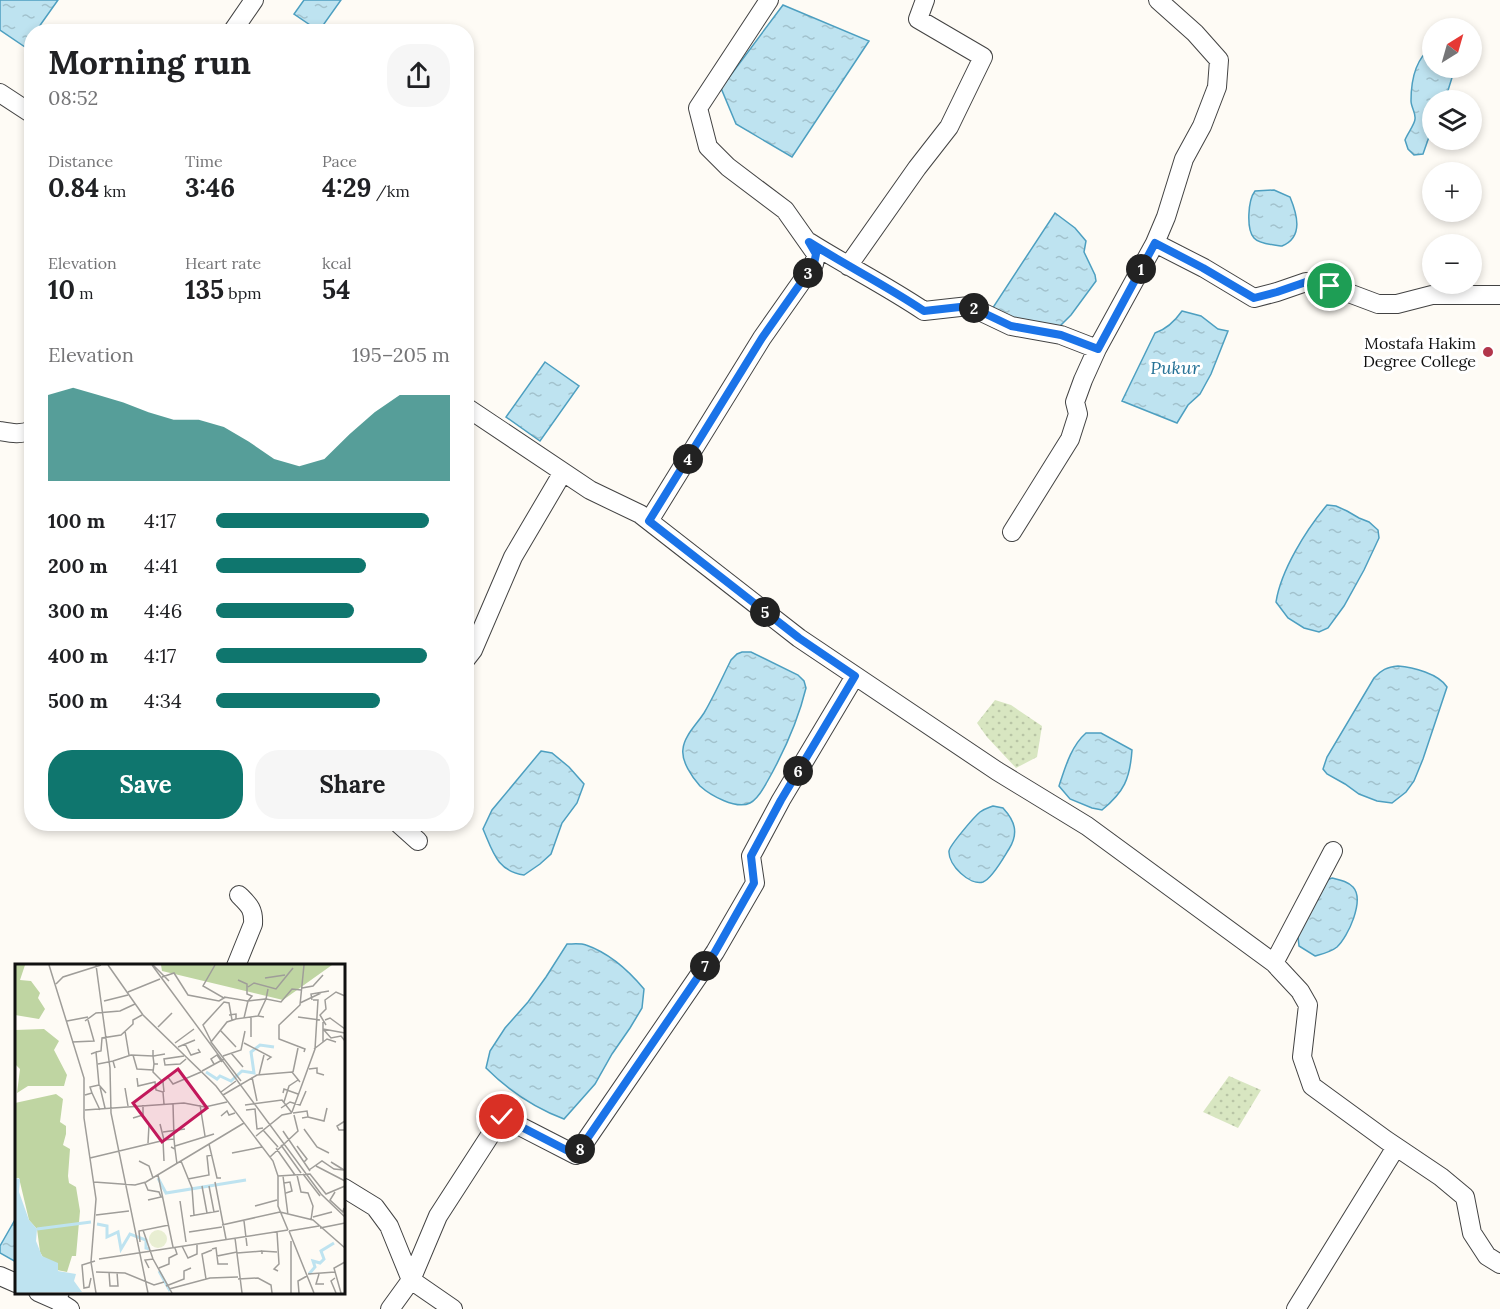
<!DOCTYPE html>
<html lang="en">
<head>
<meta charset="utf-8">
<style>
	body { margin:0; font-family:Lora,serif; background:#f6f6f6; color:#202124; height:100vh; display:flex; flex-direction:column; font-size:22px; white-space:nowrap }
	* { box-sizing:border-box; margin:0 }
	p { font-size:20px; color:#757577 }
	.icon { flex:none; width:33px; height:33px; fill:none; stroke:currentColor; stroke-width:2; stroke-linecap:round; stroke-linejoin:round }
	.map { position:relative; flex:1; overflow:hidden }
	.details { position:absolute; left:24px; top:24px; width:450px; height:807px; display:flex; flex-direction:column; background:#fff; border-radius:24px; box-shadow:0 3px 9px #0003 }
	.details>* { flex:none }
	.needle { width:39px; rotate:37deg }
	.fabs { position:absolute; left:1422px; top:18px; display:grid; gap:12px }
	.fabs a { display:grid; place-items:center; width:60px; height:60px; border-radius:50%; background:#fff; box-shadow:0 3px 9px #0003; font-size:30px }
	.pin { position:absolute; display:grid; place-items:center; width:51px; height:51px; color:#fff; margin:-26px; border:3px solid #fff; border-radius:50%; box-shadow:0 2px 6px #0007 }
	.km { position:absolute; width:30px; height:30px; margin:-15px; border-radius:50%; background:#222; color:#fff; font-size:16px; line-height:30px; text-align:center }
	.round { display:grid; place-items:center; flex:none; width:63px; height:63px; border-radius:24px; background:#f6f6f6 }
	.head { display:flex; align-items:center; justify-content:space-between; height:102px; padding:0 24px }
	h1 { font-size:33px; font-weight:700; line-height:45px }
	.metrics { display:grid; grid-template-columns:repeat(3,1fr); gap:9px; height:102px; padding:6px 24px }
	.metrics div { display:grid; align-content:center }
	.metrics b { font-size:26px; font-weight:700 }
	.metrics small { font-size:16px; font-weight:400 }
	.metrics p { font-size:16px }
	.chart { height:168px; padding:12px 24px }
	.chart p { display:flex; justify-content:space-between }
	.chart svg { width:100%; height:108px; margin-top:6px; fill:#0f766e; opacity:.7 }
	.button { display:flex; gap:12px; margin-top:auto; padding:12px 24px }
	.button a { flex:1; height:69px; border-radius:24px; background:#0f766e; color:#fff; font-size:24px; font-weight:700; line-height:69px; text-align:center }
	.button a+a { background:#f6f6f6; color:#202124 }
	ul { padding:0 24px; list-style:none; font-size:20px }
	li { display:grid; grid-template-columns:96px 72px 1fr; align-items:center; height:45px }
	li i { height:15px; border-radius:8px; background:#0f766e }
	.map>svg:first-child { display:block }
	.grass { fill:url(#grass-dots) }
	.water { fill:url(#water-ripples); stroke:#4d9fc0; stroke-width:1.5 }
	.lines { fill:none; stroke-linecap:round; stroke-linejoin:round }
	.minor-casing { stroke:#434343; stroke-width:20 }
	.minor { stroke:#fff; stroke-width:18 }
	.route-casing { stroke:#fff; stroke-width:12 }
	.route { stroke:#1a73e8; stroke-width:8 }
	.poi-dot { fill:#b2364b; stroke:#fff; stroke-width:2 }
	.labels { text-anchor:middle; stroke-width:6; stroke-linejoin:round; paint-order:stroke }
	.poi-label { font-size:16px; fill:#101010; stroke:#fff; text-anchor:end }
	.water-label { font-size:18px; font-style:italic; fill:#267296; stroke:#fff }
	.inset-river { fill:none; stroke:#bee3f0; stroke-width:3 }
	.inset-road { fill:none; stroke:#9f9d99; stroke-width:1.5 }
	.view { fill:#c2185b; fill-opacity:0.15; stroke:#c2185b; stroke-width:3 }
	.inset-edge { fill:none; stroke:#101010; stroke-width:3 }
</style>
</head>
<body>
<div class="map">
<svg width="1500" height="1309" viewBox="0 0 1500 1309">
	<defs>
		<pattern id="grass-dots" width="8" height="8" patternUnits="userSpaceOnUse" patternTransform="scale(1.5)"><rect width="8" height="8" fill="#d8e6c1"/><path d="M2 2h.1M6 6h.1" fill="none" stroke="#b8c4a5" stroke-width="1.8" stroke-linecap="round"/></pattern>
		<pattern id="water-ripples" width="26" height="14" patternUnits="userSpaceOnUse" patternTransform="scale(1.5)"><rect width="26" height="14" fill="#bee3f0"/><path d="M2 4q2-2 4 0t4 0M15 11q2-2 4 0t4 0" fill="none" stroke="#a2c2cd"/></pattern>
	</defs>
	<rect width="100%" height="100%" fill="#fefbf5"/>
	<path class="grass" d="M 995,700 L 1011,705 L 1042,726 L 1037,757 L 1016,768 L 987,737 L 977,723 Z
		M 1229,1076 L 1261,1090 L 1238,1128 L 1203,1112 Z"/>
	<path class="water" d="M 0,0 L 58,0 L 36,31 L 32,32 L 31,38 L 25,47 L 0,30 Z
		M 304,0 L 341,0 L 319,31 L 294,14 Z
		M 783,5 L 869,41 L 792,157 L 736,124 L 721,88 Z
		M 1432,47 L 1432,68 L 1455,68 L 1445,100 L 1432,100 L 1432,122 L 1429,131 L 1430,134 L 1423,154 L 1414,155 L 1408,149 L 1405,140 C 1407,134 1415,124 1415,119 C 1416,113 1411,107 1411,101 C 1411,81 1415,59 1432,47 Z
		M 1274,190 L 1290,197 C 1297,214 1304,237 1282,246 C 1274,245 1259,244 1254,238 C 1246,229 1248,200 1255,191 Z
		M 1055,213 L 1075,228 L 1086,241 L 1084,252 L 1095,275 L 1096,281 L 1071,315 L 1057,329 L 1003,318 L 992,309 Z
		M 1182,311 L 1201,316 L 1218,329 L 1228,331 L 1211,374 L 1200,394 L 1188,405 L 1177,423 L 1122,401 L 1155,333 C 1167,329 1175,321 1182,311 Z
		M 545,362 L 579,386 L 540,441 L 506,417 Z
		M 1327,505 L 1336,506 L 1347,511 L 1359,518 L 1369,522 L 1378,530 L 1379,538 L 1364,570 L 1344,606 L 1328,628 L 1319,632 L 1304,628 L 1288,618 L 1276,602 C 1281,570 1306,530 1327,505 Z
		M 742,652 L 751,652 L 798,675 L 804,681 L 806,688 C 798,721 784,752 767,782 C 763,789 758,799 750,803 C 736,810 710,795 700,786 C 692,777 681,761 683,749 C 684,736 697,724 704,713 C 714,696 722,678 731,660 L 737,654 Z
		M 1398,666 C 1413,667 1439,674 1447,687 L 1423,759 L 1414,781 L 1406,792 L 1392,803 L 1377,801 L 1359,794 L 1345,784 L 1327,774 L 1323,769 L 1327,757 L 1374,678 C 1381,670 1387,667 1398,666 Z
		M 1086,733 L 1101,733 L 1132,750 C 1130,779 1124,792 1102,810 L 1092,808 L 1070,799 L 1059,786 C 1065,768 1071,746 1086,733 Z
		M 541,751 L 552,753 L 569,767 L 584,784 L 577,803 L 562,823 L 551,854 L 540,864 L 524,875 C 497,871 493,852 483,829 L 492,810 Z
		M 993,806 L 1003,808 C 1015,821 1019,833 1009,849 C 1004,857 992,879 983,882 C 970,886 948,865 949,851 C 950,845 974,817 980,812 C 984,809 988,808 993,806 Z
		M 1332,878 C 1340,880 1347,881 1353,887 C 1365,900 1348,937 1337,947 C 1331,952 1322,954 1315,956 L 1299,946 L 1297,928 L 1321,882 Z
		M 567,944 C 573,944 581,943 586,945 C 609,953 629,971 644,989 L 642,1008 L 630,1028 L 612,1054 L 595,1084 L 564,1119 C 535,1108 508,1090 486,1068 L 490,1051 L 505,1028 L 528,1002 L 546,977 Z
		M 16,1218 L 16,1262 L 0,1253 L 0,1246 Z"/>
	<g class="lines">
		<g class="minor-casing">
			<path id="minor" d="M 1158,0 L 1195,33 L 1219,60 L 1217,87 L 1202,126 L 1184,159 L 1166,217 L 1155,243 L 1204,268 L 1254,298 L 1277,292 L 1306,282 L 1330,286 L 1378,304 L 1397,304 L 1432,295 L 1500,295
				M 232,32 L 254,0
				M 0,93 L 32,114
				M 809,242 C 847,266 887,286 924,311 L 969,306 L 1011,326 L 1061,335 L 1097,349
				M 848,266 L 917,168 L 949,127 L 983,57 L 918,19 L 925,0
				M 466,407 L 590,490 L 640,514 L 799,638 L 997,771 L 1087,826 L 1274,963 L 1300,991 L 1308,1005 L 1302,1057 L 1312,1086 L 1386,1140 L 1441,1177 L 1465,1197 L 1472,1233 L 1487,1256 L 1500,1264
				M 0,431 C 11,433 21,435 32,430
				M 649,521 L 762,338 L 814,264 L 816,254 L 785,210 L 728,167 L 708,147 L 698,108 L 769,0
				M 1012,532 L 1070,439 L 1078,414 L 1075,402 L 1083,380 L 1097,349 L 1155,243
				M 466,659 L 473,650 L 513,557 L 563,472
				M 399,824 L 418,841
				M 1274,963 L 1333,851
				M 236,966 L 253,924 C 254,909 249,905 239,895
				M 344,1188 L 375,1207 L 389,1226 L 411,1280 L 453,1309
				M 0,1276 L 16,1283
				M 38,1292 L 56,1300
				M 60,1292 L 56,1300 L 70,1309
				M 390,1309 L 411,1280 L 438,1216 L 502,1117 L 576,1155 L 715,952 L 755,883 L 751,856 L 781,800 L 855,676
				M 1296,1309 L 1396,1147"/>
		</g>
		<use href="#minor" class="minor"/>
	</g>
	<g class="lines">
		<g class="route-casing">
			<path id="route" d="M 502,1117 L 576,1155 L 715,952 L 754,883 L 751,856 L 781,800 L 855,676 L 799,638 L 649,521 L 762,338 L 814,264 L 816,254 L 809,242 C 847,266 887,286 924,311 L 969,306 L 1011,326 L 1061,335 L 1098,349 L 1155,243 L 1203,268 L 1254,298 L 1277,292 L 1306,282 L 1330,286"/>
		</g>
		<use href="#route" class="route"/>
	</g>
	<circle class="poi-dot" cx="1488" cy="352" r="6"/>
	<g class="labels">
		<g class="poi-label">
			<text x="1476" y="349">Mostafa Hakim<tspan x="1476" dy="18">Degree College</tspan></text>
		</g>
		<g class="water-label">
			<text x="1175" y="374">Pukur</text>
		</g>
	</g>
	<g transform="translate(15 964)">
		<rect width="330" height="330" fill="#fefbf5"/>
		<path d="M 0,1 L 10,1 L 5,16 L 16,17 L 25,29 L 23,34 L 30,45 L 24,55 L 0,51 ZM 146,1 L 317,1 L 268,36 L 147,7 ZM 29,65 L 44,77 L 39,86 L 52,111 L 49,122 L 13,122 L 2,129 L 5,105 L 0,100 L 0,66 ZM 41,130 L 48,135 L 45,158 L 51,162 L 51,170 L 48,181 L 55,185 L 53,212 L 54,219 L 61,223 L 65,247 L 61,292 L 57,292 L 52,308 L 42,306 L 43,300 L 29,295 L 25,288 L 22,265 L 14,256 L 4,214 L 0,214 L 0,139 Z" fill="#bfd5a2"/>
		<path d="M134 275a9 9 0 1 1 18 0a9 9 0 1 1-18 0Z" fill="#e8eed2"/>
		<path d="M 0,214 L 5,215 L 4,228 L 14,256 L 22,265 L 21,277 L 27,292 L 43,299 L 43,307 L 61,310 L 59,317 L 67,328 L 0,329 Z" fill="#bee3f0"/>
		<path class="inset-river" d="M 191,108 L 202,115 L 205,112 L 216,117 L 227,107 L 239,109 L 236,88 L 245,81 L 259,83M 143,214 L 151,229 L 231,216M 82,260 L 92,262 L 92,273 L 103,268 L 106,285 L 115,270 L 131,276 L 131,284 L 135,285M 22,265 L 76,258M 144,307 L 155,327M 294,310 L 300,303 L 298,297 L 305,299 L 309,295 L 306,287 L 319,279"/>
		<path class="inset-road" d="M 34,1 L 69,114 L 69,154 L 81,235 L 76,298 L 81,329M 81,1 L 95,104 L 96,149 L 133,329M 93,1 L 128,51 L 201,122 L 258,197 L 263,212 L 263,242 L 273,266M 137,1 L 306,230 L 330,253M 138,1 L 154,17M 289,1 L 285,41 L 264,61 L 264,75 L 290,85 L 289,88M 147,13 L 159,9 L 173,31 L 204,37 L 209,34 L 188,22 L 200,1M 250,14 L 270,11M 223,16 L 232,20 L 232,30 L 237,32 L 233,37 L 251,35 L 243,52 L 249,53M 41,20 L 48,13 L 86,1M 233,23 L 239,19 L 261,25 L 278,4M 287,24 L 298,22 L 308,11M 253,25 L 251,35 L 266,38 L 277,25 L 286,26M 113,28 L 145,15M 209,33 L 233,37 L 229,54M 297,36 L 296,30 L 314,27M 89,37 L 113,31M 285,39 L 306,29M 214,51 L 221,50 L 221,55 L 243,52M 236,53 L 236,73M 283,53 L 305,56M 221,55 L 212,58 L 196,78 L 226,117M 310,56 L 315,54 L 330,65M 52,57 L 73,53M 70,57 L 81,49 L 105,47 L 120,40M 311,61 L 305,51 L 311,45 L 310,36 L 321,28 L 330,32M 143,63 L 157,49M 308,65 L 316,74 L 326,72 L 330,77M 308,65 L 330,69M 205,66 L 221,83M 110,67 L 114,91M 196,77 L 188,61 L 209,38 L 214,39 L 217,56M 57,78 L 79,77 L 73,56M 308,78 L 308,58M 160,79 L 179,65M 229,79 L 256,93 L 252,96M 170,80 L 176,91 L 185,88 L 183,85M 163,83 L 180,76M 299,85 L 312,75 L 321,78M 81,88 L 86,87 L 87,74 L 106,71 L 118,60 L 118,56 L 127,51M 216,89 L 228,103M 76,90 L 81,88 L 84,121 L 91,129M 118,91 L 122,105 L 138,106M 169,92 L 149,95 L 150,101 L 165,100 L 171,95M 208,92 L 226,86 L 230,67M 98,97 L 116,91 L 138,92 L 138,86M 83,100 L 98,97 L 100,104M 139,100 L 138,92 L 150,90M 143,100 L 139,100 L 138,108 L 148,118 L 149,128M 199,100 L 196,95 L 202,91 L 207,98M 294,105 L 302,104 L 302,109 L 309,111M 187,107 L 209,95M 278,108 L 283,84M 244,111 L 249,91M 152,112 L 158,120 L 186,108M 237,113 L 242,137M 122,114 L 123,122 L 140,118 L 141,126 L 148,128 L 149,140M 85,123 L 90,144M 110,124 L 113,142M 206,128 L 221,117M 77,129 L 85,146M 268,129 L 269,125 L 283,130M 70,131 L 77,129 L 75,123 L 84,121M 208,131 L 242,111 L 277,108 L 285,118M 269,138 L 274,122 L 283,116M 158,140 L 159,175M 185,141 L 190,172M 230,141 L 267,136 L 277,149M 266,144 L 275,138 L 285,141 L 291,127M 70,146 L 169,139 L 190,143 L 212,138M 231,146 L 240,145 L 242,165 L 248,164M 277,148 L 300,85 L 303,36 L 298,36M 278,149 L 292,147 L 293,153 L 287,154M 206,152 L 212,147 L 214,151 L 220,149M 293,153 L 309,157 L 312,144M 118,154 L 128,151 L 128,141M 330,157 L 322,162 L 324,166 L 330,166M 145,160 L 149,176 L 159,175 L 160,185M 289,165 L 302,183 L 314,189M 248,166 L 263,183M 268,167 L 295,207M 148,168 L 170,165M 241,172 L 267,151 L 277,149M 148,176 L 149,197M 133,179 L 134,161M 194,180 L 202,214 L 206,214M 266,181 L 286,209M 160,182 L 199,170M 282,182 L 292,195 L 289,198M 156,183 L 160,185 L 162,200M 261,184 L 280,211M 217,189 L 247,183M 255,193 L 283,167 L 279,151M 75,194 L 146,177M 124,197 L 134,202 L 138,214M 166,197 L 177,224 L 179,251M 301,202 L 330,217M 294,206 L 307,197 L 319,205 L 329,206 L 316,198M 288,210 L 305,232M 143,211 L 158,283M 282,211 L 286,228 L 293,229 L 298,242 L 296,256M 263,212 L 295,210 L 311,230 L 330,222M 268,212 L 273,251M 173,215 L 194,211 L 192,192 L 197,191M 79,218 L 120,221 L 131,218 L 229,159M 200,218 L 211,275M 130,219 L 133,226 L 144,228 L 146,233 L 133,236M 269,219 L 275,218 L 277,227 L 271,229M 187,222 L 192,249M 194,222 L 199,248M 320,228 L 315,236 L 328,248 L 329,244M 165,237 L 171,278M 240,242 L 262,236M 265,248 L 298,256 L 330,284M 81,251 L 114,247M 175,252 L 204,247M 298,253 L 317,248M 229,257 L 232,282M 207,261 L 265,248M 305,264 L 330,259M 128,266 L 138,295M 274,267 L 304,262M 274,267 L 299,329M 174,268 L 207,263M 262,268 L 264,300 L 259,305 L 263,307M 220,274 L 227,329M 276,277 L 276,329M 125,278 L 124,267 L 154,261M 167,282 L 173,294 L 182,290 L 182,280M 197,285 L 201,284 L 202,292 L 222,288M 222,289 L 247,287M 247,290 L 247,287 L 262,288M 202,292 L 203,300 L 213,300M 84,295 L 273,266M 134,304 L 130,296 L 138,295 L 157,329M 144,304 L 154,300 L 154,294 L 162,290 L 160,284M 81,308 L 110,309 L 139,321 L 149,318M 94,308 L 95,322 L 103,322 L 102,308M 293,310 L 320,308M 304,310 L 301,320 L 309,320M 76,314 L 74,323 L 69,324 L 67,301 L 80,297M 320,314 L 316,317 L 321,329M 191,315 L 187,290 L 197,286M 223,315 L 243,314 L 256,321 L 257,329M 151,322 L 169,315 L 169,307 L 176,304M 154,325 L 195,314 L 223,313M 284,329 L 283,317 L 292,312M 326,329 L 319,304 L 330,298"/>
		<path class="view" d="M 163,105 L 192,144 L 147,178 L 118,139 Z"/>
		<rect width="330" height="330" class="inset-edge"/>
	</g>
</svg>
<div class="fabs">
<a><svg class="needle" viewBox="-14 -14 28 28"><path d="M0-13l5 13h-10z" fill="#e53935"/><path d="M0 13l5-13h-10z" fill="#757577"/></svg></a>
<a><svg class="icon" aria-label="layers" viewBox="0 0 24 24"><path d="M12 4l9 5-9 5-9-5zM3 14l9 5 9-5"/></svg></a>
<a>+</a>
<a>−</a>
</div>
<div class="pin" style="left:1330px;top:286px;background:#1e9e55"><svg class="icon" aria-label="arrive" viewBox="0 0 24 24"><path d="M6 21V4h12l-3 4 3 4H6"/></svg></div>
<div class="pin" style="left:502px;top:1117px;background:#d93025"><svg class="icon" aria-label="check" viewBox="0 0 24 24"><path d="M5 12l5 5 9-10"/></svg></div>
<b class="km" style="left:1141px;top:269px">1</b>
<b class="km" style="left:974px;top:308px">2</b>
<b class="km" style="left:808px;top:273px">3</b>
<b class="km" style="left:688px;top:459px">4</b>
<b class="km" style="left:765px;top:612px">5</b>
<b class="km" style="left:798px;top:771px">6</b>
<b class="km" style="left:705px;top:966px">7</b>
<b class="km" style="left:580px;top:1149px">8</b>
<section class="details">
<div class="head"><div><h1>Morning run</h1><p>08:52</p></div><a class="round"><svg class="icon" aria-label="share" viewBox="0 0 24 24"><path d="M12 15V3M7 8l5-5 5 5M5 13v7h14v-7"/></svg></a></div>
<div class="metrics">
<div><p>Distance</p><b>0.84<small> km</small></b></div>
<div><p>Time</p><b>3:46</b></div>
<div><p>Pace</p><b>4:29<small> /km</small></b></div>
</div>
<div class="metrics">
<div><p>Elevation</p><b>10<small> m</small></b></div>
<div><p>Heart rate</p><b>135<small> bpm</small></b></div>
<div><p>kcal</p><b>54</b></div>
</div>
<div class="chart"><p><span>Elevation</span>195–205 m</p>
<svg viewBox="0 0 160 44" preserveAspectRatio="none"><path d="M0 44V9L10 6L20 9L30 12L40 16L50 19L60 19L70 22L80 28L90 35L100 38L110 35L120 25L130 16L140 9L150 9L160 9V44z"/></svg>
</div>
<ul>
<li><b>100 m</b>4:17<i style="width:91%"></i></li>
<li><b>200 m</b>4:41<i style="width:64%"></i></li>
<li><b>300 m</b>4:46<i style="width:59%"></i></li>
<li><b>400 m</b>4:17<i style="width:90%"></i></li>
<li><b>500 m</b>4:34<i style="width:70%"></i></li>
</ul>
<div class="button"><a>Save</a><a>Share</a></div>
</section>
</div>
</body>
</html>
